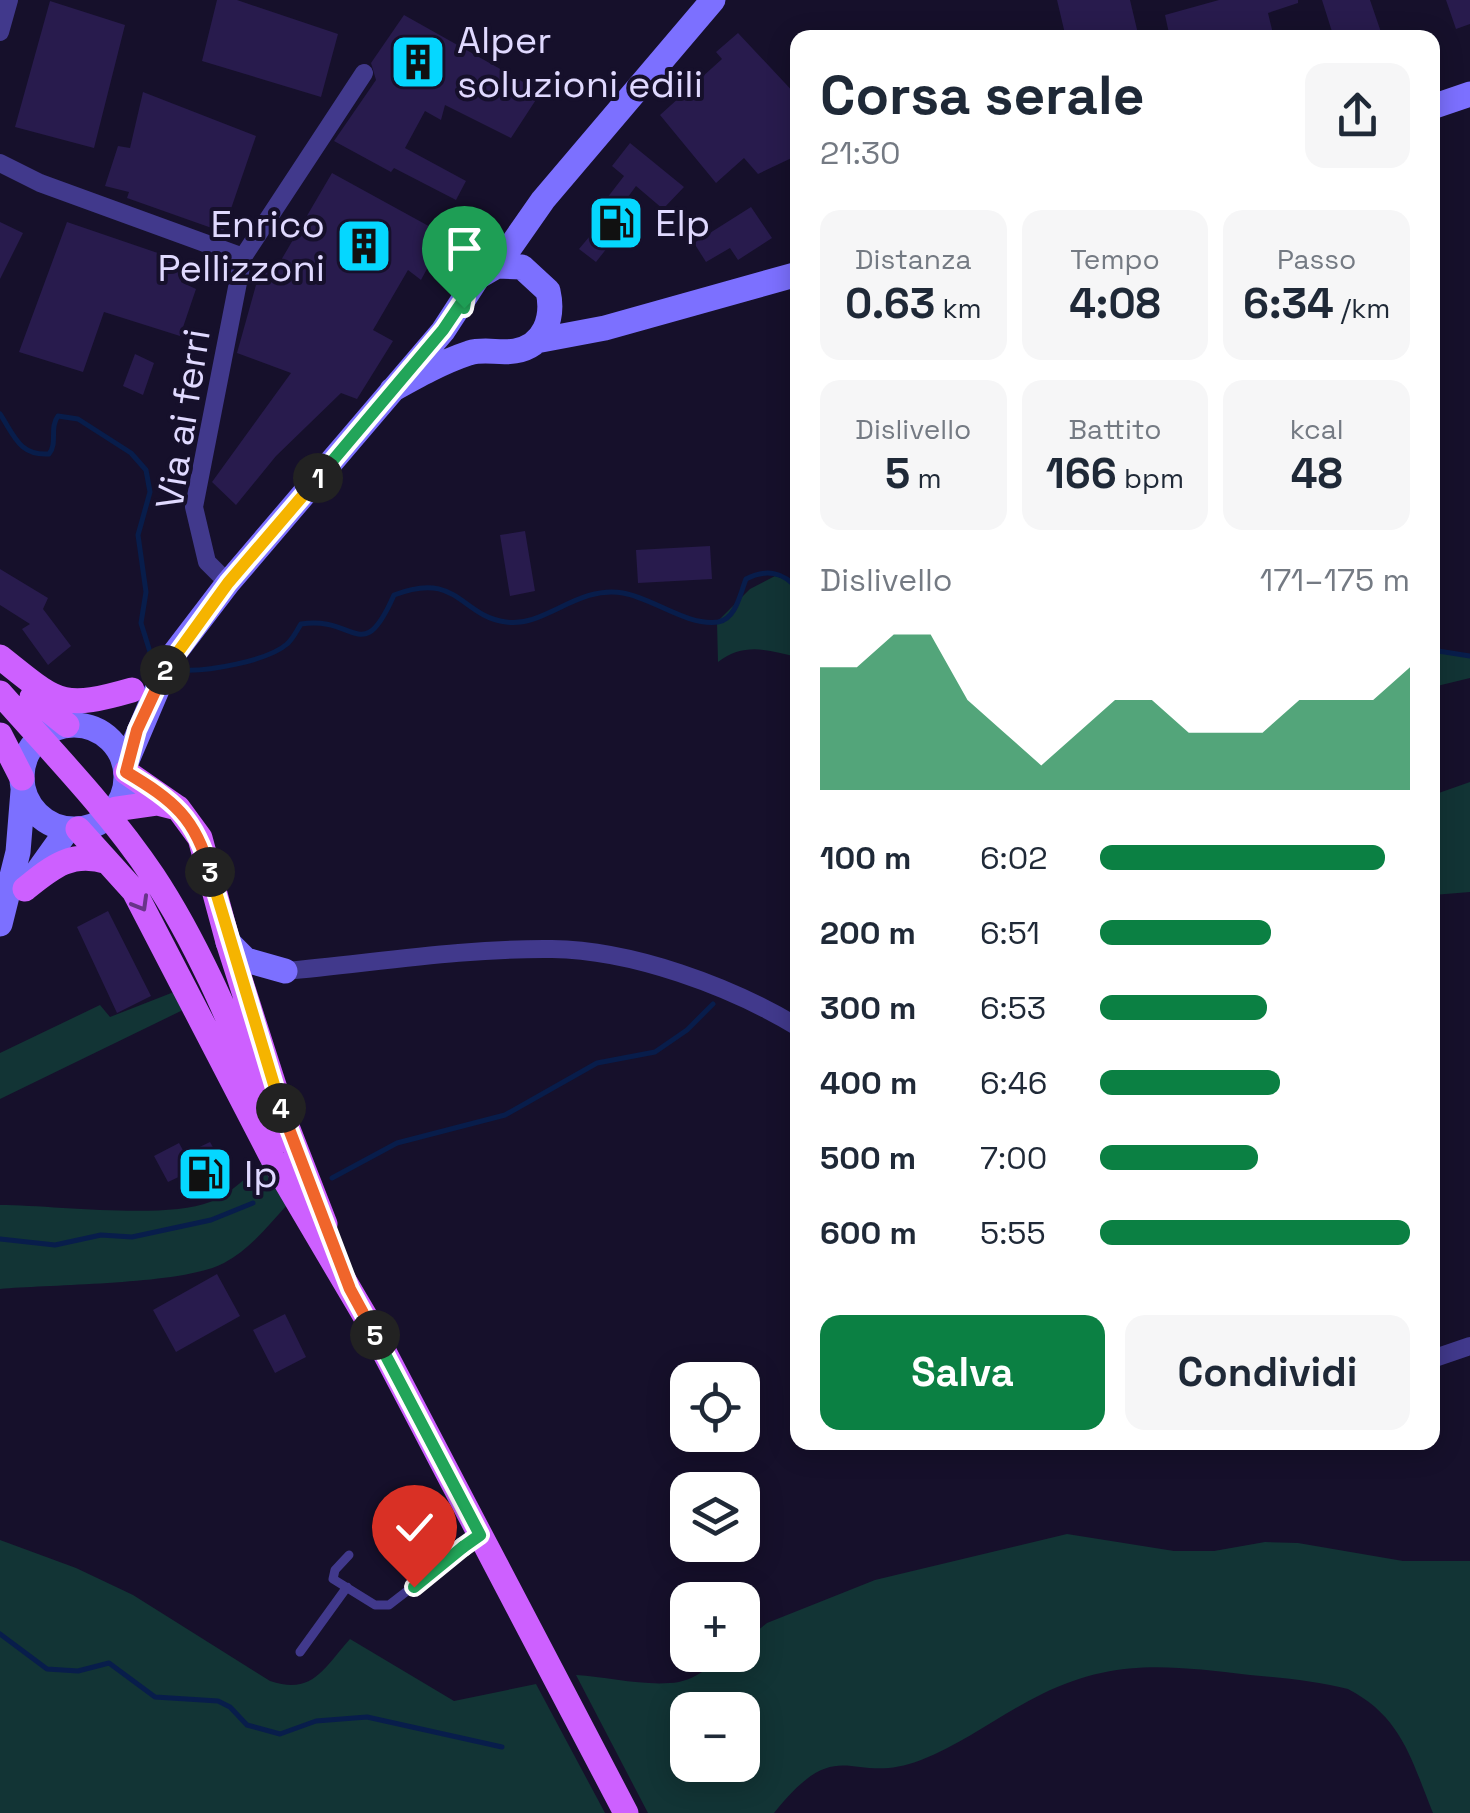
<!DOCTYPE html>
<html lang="it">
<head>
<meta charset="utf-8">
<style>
	body { margin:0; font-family:"Space Grotesk",sans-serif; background:#f6f6f7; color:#1f2937; height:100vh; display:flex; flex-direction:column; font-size:38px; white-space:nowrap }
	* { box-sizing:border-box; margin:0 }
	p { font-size:32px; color:#747a83 }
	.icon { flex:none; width:55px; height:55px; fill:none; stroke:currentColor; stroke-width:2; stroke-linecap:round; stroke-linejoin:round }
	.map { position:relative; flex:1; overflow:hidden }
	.details { position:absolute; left:790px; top:30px; width:650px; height:1420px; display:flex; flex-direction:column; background:#fff; border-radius:20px; box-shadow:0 5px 25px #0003 }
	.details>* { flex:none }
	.buttons { position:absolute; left:670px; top:1362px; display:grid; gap:20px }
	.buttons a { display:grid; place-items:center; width:90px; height:90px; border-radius:20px; background:#fff; box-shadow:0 5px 25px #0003; font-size:50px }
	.pin { position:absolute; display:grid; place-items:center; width:85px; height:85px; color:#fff; margin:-102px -42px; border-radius:50% 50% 50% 0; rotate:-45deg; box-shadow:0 0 10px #0007 }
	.pin .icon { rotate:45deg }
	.km { position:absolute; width:50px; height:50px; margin:-25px; border-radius:50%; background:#222; color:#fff; font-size:28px; line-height:50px; text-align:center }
	.round { display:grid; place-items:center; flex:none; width:105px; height:105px; border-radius:20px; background:#f6f6f7 }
	.summary { display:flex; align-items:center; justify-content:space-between; height:170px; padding:0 30px }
	h1 { font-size:55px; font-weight:700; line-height:75px }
	.figures { display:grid; grid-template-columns:repeat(3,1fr); gap:15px; height:170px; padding:10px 30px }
	.figures div { display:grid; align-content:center; border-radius:20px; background:#f6f6f7; text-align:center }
	.figures b { font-size:42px; font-weight:700 }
	.figures small { font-size:28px; font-weight:400 }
	.figures p { font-size:28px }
	.chart { height:280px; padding:20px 30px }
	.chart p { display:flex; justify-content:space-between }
	.chart svg { width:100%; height:180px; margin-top:10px; fill:#0b8043; opacity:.7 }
	.action { display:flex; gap:20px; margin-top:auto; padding:20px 30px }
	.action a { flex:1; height:115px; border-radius:20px; background:#0b8043; color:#fff; font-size:40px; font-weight:700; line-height:115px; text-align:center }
	.action a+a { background:#f6f6f7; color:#1f2937 }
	ul { padding:0 30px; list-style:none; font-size:32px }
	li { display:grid; grid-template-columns:160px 120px 1fr; align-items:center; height:75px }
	li i { height:25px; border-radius:12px; background:#0b8043 }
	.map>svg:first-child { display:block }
	.green { fill:#123435; fill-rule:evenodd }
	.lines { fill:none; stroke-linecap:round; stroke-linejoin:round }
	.stream { stroke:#081d4b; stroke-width:5 }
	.building { fill:#281b4d }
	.lane { stroke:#41398c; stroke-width:9 }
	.street { stroke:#41398c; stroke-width:18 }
	.secondary { stroke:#7c70ff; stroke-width:25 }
	.primary { stroke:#cd60ff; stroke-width:25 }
	.oneway { stroke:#68348a }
	.split-1-casing { stroke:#fff; stroke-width:20 }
	.split-2-casing { stroke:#fff; stroke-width:20 }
	.split-3-casing { stroke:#fff; stroke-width:20 }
	.split-4-casing { stroke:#fff; stroke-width:20 }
	.split-5-casing { stroke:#fff; stroke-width:20 }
	.split-6-casing { stroke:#fff; stroke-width:20 }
	.split-7-casing { stroke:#fff; stroke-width:20 }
	.split-1 { stroke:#22a559; stroke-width:12 }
	.split-2 { stroke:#f5b400; stroke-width:12 }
	.split-3 { stroke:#f0652b; stroke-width:12 }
	.split-4 { stroke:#f5b400; stroke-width:12 }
	.split-5 { stroke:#f0652b; stroke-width:12 }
	.split-6 { stroke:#22a559; stroke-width:12 }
	.split-7 { stroke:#22a559; stroke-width:12 }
	.labels { text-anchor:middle; stroke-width:8; stroke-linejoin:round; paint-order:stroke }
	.poi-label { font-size:38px; fill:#e0d9ff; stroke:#16102b; text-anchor:start }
	.street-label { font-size:38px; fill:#e0d9ff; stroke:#16102b }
</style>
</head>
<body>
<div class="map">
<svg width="1470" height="1813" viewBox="0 0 1470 1813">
	<rect width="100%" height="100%" fill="#16102b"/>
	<path class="green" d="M 775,576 L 797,583 L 797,657 C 768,650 744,642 718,662 L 717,622 L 750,589 Z
		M 1433,649 L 1470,654 L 1470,678 L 1433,687 Z
		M 1470,782 L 1470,892 L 1433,895 L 1433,795 Z
		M 179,990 L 187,1008 L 0,1099 L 0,1053 L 100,1005 L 110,1017 Z
		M 265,1160 L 287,1205 C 268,1226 250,1249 224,1263 C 183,1285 53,1284 0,1289 L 0,1205 C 53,1205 164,1220 210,1202 C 231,1194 248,1176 265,1160 Z
		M 1067,1534 L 1174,1551 L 1214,1551 L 1265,1542 L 1298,1543 L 1403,1561 L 1470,1561 L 1470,1813 L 1433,1813 C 1411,1759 1402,1717 1348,1689 C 1316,1681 1283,1678 1250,1675 C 1171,1666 1116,1658 1042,1694 C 1001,1714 963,1744 921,1760 C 849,1788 841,1729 774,1813 L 648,1813 L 576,1675 C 608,1677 647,1687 679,1682 C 703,1677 719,1655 742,1655 L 743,1642 L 767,1623 L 875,1580 ZM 742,1710 L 742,1765 L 688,1765 L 688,1710 Z
		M 0,1540 L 76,1568 L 133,1595 L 270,1681 C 313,1695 323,1669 350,1639 L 454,1701 L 536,1684 L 605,1813 L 0,1813 Z"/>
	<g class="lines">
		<path class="stream" d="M 0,414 C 14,435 19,456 49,454 C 58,443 49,428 58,416 L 78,419 L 131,453 L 146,470 L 150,492 L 138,535 L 146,592 L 141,623 L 150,652
			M 1432,650 L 1470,656
			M 181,670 C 206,672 268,661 287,644 C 293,639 297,630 301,624 C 356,615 362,668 394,595 C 458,570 460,616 506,622 C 544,628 577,585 623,593 C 653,598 686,626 718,622 C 736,619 740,594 746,579 C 765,569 784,571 798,590
			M 332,1178 L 397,1143 L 505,1115 L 597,1063 L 655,1052 L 687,1030 L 713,1004
			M 0,1239 L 55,1245 L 101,1235 L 132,1237 L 211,1220 L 253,1203
			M 0,1634 L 47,1669 L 78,1671 L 109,1663 L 155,1697 L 218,1701 L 230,1707 L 247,1725 L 280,1734 L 316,1721 L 367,1717 L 502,1747"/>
	</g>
	<path class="building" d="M 217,0 L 237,0 L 338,34 L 321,97 L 202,61 Z
		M 1057,0 L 1130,0 L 1139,38 L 1066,38 Z
		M 1219,0 L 1298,0 L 1298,3 L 1268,13 L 1274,38 L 1170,38 L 1165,15 Z
		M 1322,0 L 1370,0 L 1383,38 L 1334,38 Z
		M 1446,0 L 1470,0 L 1470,24 L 1456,29 Z
		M 50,1 L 125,25 L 94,148 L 15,127 Z
		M 404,15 L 541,92 L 511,138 L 445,105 L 441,120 L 425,111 L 405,148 L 466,181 L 456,200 L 394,168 L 391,172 L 334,141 L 376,80 L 371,63 Z
		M 738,33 L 798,97 L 798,155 L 758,174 L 744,158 L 716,183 L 660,115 L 722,59 L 716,52 Z
		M 143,92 L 256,136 L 223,232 L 127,198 L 129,192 L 105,186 L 118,146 L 130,148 Z
		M 630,143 L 684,187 L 663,209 L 636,186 L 617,212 L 604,202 L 624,176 L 612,166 Z
		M 332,173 L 445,235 L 421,280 L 408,270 L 373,330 L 393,341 L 357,399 L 341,393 L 276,456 L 236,505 L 212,482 L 291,373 L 237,353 L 261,267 L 273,274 Z
		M 751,207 L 772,238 L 738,260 L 730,248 L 706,262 L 694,243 Z
		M 0,222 L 23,233 L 0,279 Z
		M 67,222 L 187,263 L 181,282 L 196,289 L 180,336 L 104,312 L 83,372 L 19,352 Z
		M 595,230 L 611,243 L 596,262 L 579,249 Z
		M 135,354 L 154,363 L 143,395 L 123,386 Z
		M 525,531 L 535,591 L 510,596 L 500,535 Z
		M 710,546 L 712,579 L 638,583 L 636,550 Z
		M 0,569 L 48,598 L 43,609 L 71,646 L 48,665 L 22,629 L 30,624 L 0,605 Z
		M 108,911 L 151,996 L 117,1013 L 77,927 Z
		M 210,1142 L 219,1158 L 168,1182 L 154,1156 L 179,1143 L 185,1154 Z
		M 217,1274 L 240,1316 L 176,1352 L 153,1310 Z
		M 285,1314 L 306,1357 L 275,1373 L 253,1330 Z"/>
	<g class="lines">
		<path class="lane" d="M 349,1555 L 335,1570 L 333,1579 L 375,1605 L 389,1605 L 477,1537
			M 300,1652 L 347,1587"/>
		<path class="street" d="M 0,32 L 9,0
			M 0,163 L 40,183 L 243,257
			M 228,583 L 207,562 L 194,507 L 243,257 L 364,73
			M 285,971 C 373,963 464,948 552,949 C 632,950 730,986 798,1027
			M 1432,1359 L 1470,1346"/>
		<path class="secondary" d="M 1432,107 L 1470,94
			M 497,266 L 543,200 L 713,0
			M 536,341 L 605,328 L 798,274
			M22 777a52 52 0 1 1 104 0a52 52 0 1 1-104 0Z
			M 125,765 L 170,659 L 228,583 L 443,331 L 478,277 L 497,266 L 522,267 L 548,291 C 554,317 545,346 515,351 C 499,354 486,348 469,353 C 442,362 417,376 392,390
			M 28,885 L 68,829
			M 0,924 L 18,852 L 23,791
			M 228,942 L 246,960 L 285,971"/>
		<path class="primary" d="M 0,657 C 57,702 59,711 132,690
			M 0,693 C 52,752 109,810 153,876 C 206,956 242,1052 280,1140
			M 32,697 L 67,725
			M 0,735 L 22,778
			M 126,772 L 178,808 L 200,838 L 228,942 L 288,1129 L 325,1224
			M 116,809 L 158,803 L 178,808
			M 78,829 L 134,891 L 276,1165 L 368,1321 L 626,1813
			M 25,889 C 52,867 72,850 108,862"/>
	</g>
	<defs><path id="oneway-chevron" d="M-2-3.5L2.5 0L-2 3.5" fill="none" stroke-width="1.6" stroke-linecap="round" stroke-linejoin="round" transform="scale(2.5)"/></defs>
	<use class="oneway" href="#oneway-chevron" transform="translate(141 904) rotate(60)"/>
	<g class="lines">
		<g class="split-1-casing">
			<path id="split-1" d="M 318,478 L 443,330 L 466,296 L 464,308"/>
		</g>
		<g class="split-2-casing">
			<path id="split-2" d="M 165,670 L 228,583 L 318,478"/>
		</g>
		<g class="split-3-casing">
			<path id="split-3" d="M 165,670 L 137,730 L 126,772 C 173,800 196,818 210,872"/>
		</g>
		<g class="split-4-casing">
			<path id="split-4" d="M 210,872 L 281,1108"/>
		</g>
		<g class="split-5-casing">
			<path id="split-5" d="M 281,1108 L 350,1289 L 375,1335"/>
		</g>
		<g class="split-6-casing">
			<path id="split-6" d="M 375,1335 L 480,1535 L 463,1547"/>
		</g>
		<g class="split-7-casing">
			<path id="split-7" d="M 414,1587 L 463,1547"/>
		</g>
		<use href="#split-1" class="split-1"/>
		<use href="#split-2" class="split-2"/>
		<use href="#split-3" class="split-3"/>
		<use href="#split-4" class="split-4"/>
		<use href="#split-5" class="split-5"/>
		<use href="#split-6" class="split-6"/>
		<use href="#split-7" class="split-7"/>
	</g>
	<defs>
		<g id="building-square" transform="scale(2.875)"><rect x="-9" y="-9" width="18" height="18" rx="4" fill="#05d7ff" stroke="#16102b"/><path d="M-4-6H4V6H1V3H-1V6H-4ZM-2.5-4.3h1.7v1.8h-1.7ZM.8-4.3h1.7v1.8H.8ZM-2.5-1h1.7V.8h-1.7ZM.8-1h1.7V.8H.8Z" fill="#111"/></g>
		<g id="fuel-square" transform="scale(2.875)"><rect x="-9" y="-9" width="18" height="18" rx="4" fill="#05d7ff" stroke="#16102b"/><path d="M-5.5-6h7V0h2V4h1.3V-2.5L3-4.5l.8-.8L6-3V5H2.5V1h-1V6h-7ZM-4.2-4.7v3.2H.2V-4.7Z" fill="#111"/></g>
	</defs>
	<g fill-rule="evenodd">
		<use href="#building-square" x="418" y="62"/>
		<use href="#fuel-square" x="616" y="223"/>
		<use href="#building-square" x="364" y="246"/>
		<use href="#fuel-square" x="205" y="1174"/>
	</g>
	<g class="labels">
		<g class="poi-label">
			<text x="457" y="53">Alper<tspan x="457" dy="44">soluzioni edili</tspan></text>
			<text x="655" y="236">Elp</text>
			<text x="325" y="237" text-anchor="end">Enrico<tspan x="325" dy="44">Pellizzoni</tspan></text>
			<text x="244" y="1187">Ip</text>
		</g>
		<g class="street-label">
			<text transform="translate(183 419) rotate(-81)" y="13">Via ai ferri</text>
		</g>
	</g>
</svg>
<div class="buttons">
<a><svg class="icon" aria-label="locate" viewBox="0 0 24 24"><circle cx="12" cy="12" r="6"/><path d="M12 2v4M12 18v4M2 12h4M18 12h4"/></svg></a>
<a><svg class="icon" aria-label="layers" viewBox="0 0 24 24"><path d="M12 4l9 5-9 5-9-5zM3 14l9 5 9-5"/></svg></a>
<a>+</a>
<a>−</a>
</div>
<div class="pin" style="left:464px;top:308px;background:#1e9e55"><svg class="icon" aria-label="arrive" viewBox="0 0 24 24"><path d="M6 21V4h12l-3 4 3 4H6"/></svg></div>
<div class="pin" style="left:414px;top:1587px;background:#d93025"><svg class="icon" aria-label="check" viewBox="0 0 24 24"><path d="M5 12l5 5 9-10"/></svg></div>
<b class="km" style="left:318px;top:478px">1</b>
<b class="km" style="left:165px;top:670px">2</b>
<b class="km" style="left:210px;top:872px">3</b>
<b class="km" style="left:281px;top:1108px">4</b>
<b class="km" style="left:375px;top:1335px">5</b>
<section class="details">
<div class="summary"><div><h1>Corsa serale</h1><p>21:30</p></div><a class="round"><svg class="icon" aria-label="share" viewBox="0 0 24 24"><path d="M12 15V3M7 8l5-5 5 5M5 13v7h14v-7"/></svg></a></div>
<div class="figures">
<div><p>Distanza</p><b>0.63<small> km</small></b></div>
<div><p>Tempo</p><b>4:08</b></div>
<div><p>Passo</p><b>6:34<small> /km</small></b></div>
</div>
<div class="figures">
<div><p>Dislivello</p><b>5<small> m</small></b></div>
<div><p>Battito</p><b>166<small> bpm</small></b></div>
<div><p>kcal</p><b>48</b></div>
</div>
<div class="chart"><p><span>Dislivello</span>171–175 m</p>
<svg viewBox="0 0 160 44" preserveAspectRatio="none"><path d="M0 44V14L10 14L20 6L30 6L40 22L50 30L60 38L70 30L80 22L90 22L100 30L110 30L120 30L130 22L140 22L150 22L160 14V44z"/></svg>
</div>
<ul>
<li><b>100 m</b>6:02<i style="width:92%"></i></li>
<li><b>200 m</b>6:51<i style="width:55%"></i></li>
<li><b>300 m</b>6:53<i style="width:54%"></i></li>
<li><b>400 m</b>6:46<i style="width:58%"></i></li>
<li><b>500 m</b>7:00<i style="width:51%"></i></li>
<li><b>600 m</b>5:55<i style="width:100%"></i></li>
</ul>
<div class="action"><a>Salva</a><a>Condividi</a></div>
</section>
</div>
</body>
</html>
